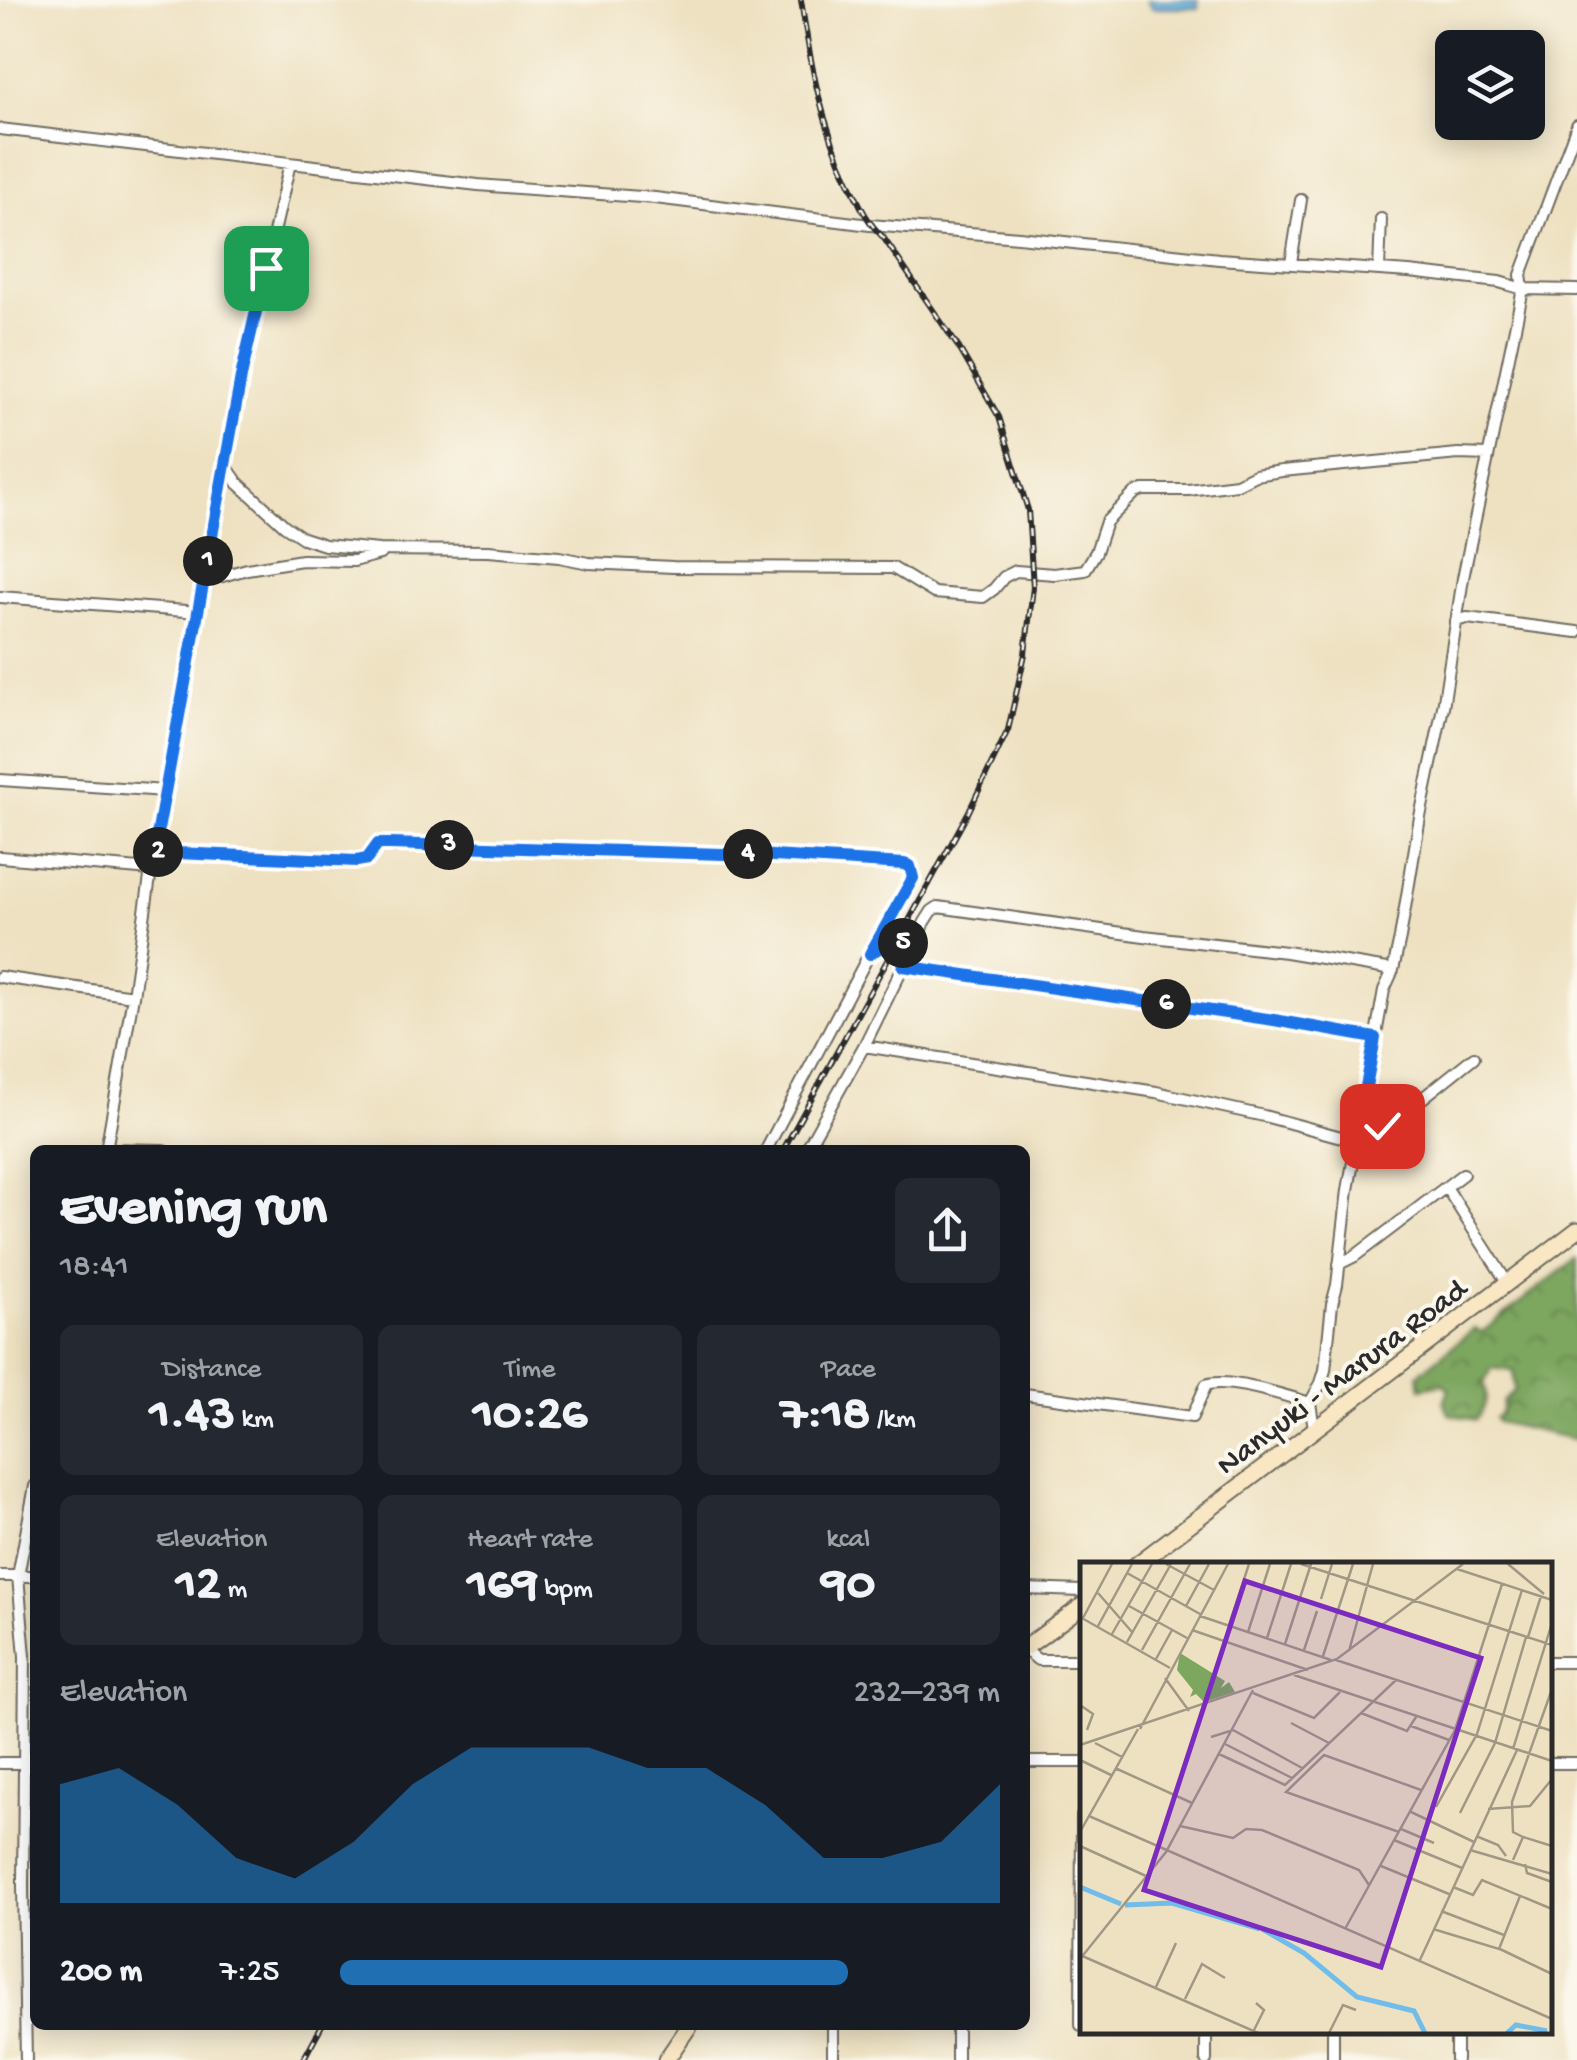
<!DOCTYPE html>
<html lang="en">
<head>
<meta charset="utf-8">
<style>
	body { margin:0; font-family:"Gochi Hand",sans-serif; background:#242831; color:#f1f3f6; height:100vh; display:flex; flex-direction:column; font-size:38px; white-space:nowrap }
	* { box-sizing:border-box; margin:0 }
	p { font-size:32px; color:#9ea1a6 }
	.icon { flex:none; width:55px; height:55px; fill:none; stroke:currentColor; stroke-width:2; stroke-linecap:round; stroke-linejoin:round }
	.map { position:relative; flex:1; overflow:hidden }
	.side { position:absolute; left:30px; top:1145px; width:1000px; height:885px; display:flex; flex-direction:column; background:#171b24; border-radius:15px; box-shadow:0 5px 25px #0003 }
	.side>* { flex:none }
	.tools { position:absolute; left:1435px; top:30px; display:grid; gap:20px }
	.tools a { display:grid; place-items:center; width:110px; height:110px; border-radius:15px; background:#171b24; box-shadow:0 5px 25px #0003; font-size:50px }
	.pin { position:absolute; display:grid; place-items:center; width:85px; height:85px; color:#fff; margin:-42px; border-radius:20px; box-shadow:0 5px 15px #0006 }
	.km { position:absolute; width:50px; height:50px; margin:-25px; border-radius:50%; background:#222; color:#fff; font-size:28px; line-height:50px; text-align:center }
	.round { display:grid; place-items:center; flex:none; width:105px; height:105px; border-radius:15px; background:#242831 }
	.headline { display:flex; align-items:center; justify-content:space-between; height:170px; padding:0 30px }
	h1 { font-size:55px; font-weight:800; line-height:75px }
	.metrics { display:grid; grid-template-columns:repeat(3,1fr); gap:15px; height:170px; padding:10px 30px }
	.metrics div { display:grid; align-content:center; border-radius:15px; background:#242831; text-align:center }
	.metrics b { font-size:50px; font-weight:800 }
	.metrics small { font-size:28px; font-weight:400 }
	.metrics p { font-size:28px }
	.chart { height:280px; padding:20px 30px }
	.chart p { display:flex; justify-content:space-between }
	.chart svg { width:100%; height:180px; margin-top:10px; fill:#1f6fb2; opacity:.7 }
	ul { padding:0 30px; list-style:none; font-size:32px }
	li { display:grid; grid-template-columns:160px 120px 1fr; align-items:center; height:75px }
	li i { height:25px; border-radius:12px; background:#1f6fb2 }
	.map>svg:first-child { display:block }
	.forest { fill:url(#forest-crowns); stroke:#546844; stroke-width:2.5 }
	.water { fill:url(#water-rules); stroke:#4e748a; stroke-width:2.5 }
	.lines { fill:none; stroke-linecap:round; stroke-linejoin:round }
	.street-casing { stroke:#6f6b60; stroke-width:14 }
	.secondary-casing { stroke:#6f6b60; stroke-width:19 }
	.street { stroke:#fff; stroke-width:10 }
	.secondary { stroke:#f9e7c3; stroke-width:15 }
	.rail-casing { stroke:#2b2b2b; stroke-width:6 }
	.rail { stroke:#fbf7ec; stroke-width:2.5; stroke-dasharray:8; stroke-linecap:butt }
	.route-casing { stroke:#fff; stroke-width:20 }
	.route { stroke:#1a73e8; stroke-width:12 }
	.labels { text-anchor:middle; stroke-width:8; stroke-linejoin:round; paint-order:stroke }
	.street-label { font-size:32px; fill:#2b2b2b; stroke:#fbf7ec }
	.inset-river { fill:none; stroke:#70bcea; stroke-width:5 }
	.inset-road { fill:none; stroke:#a09885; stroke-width:2.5 }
	.view { fill:#7b2cbf; fill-opacity:0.15; stroke:#7b2cbf; stroke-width:5 }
	.inset-edge { fill:none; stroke:#2b2b2b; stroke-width:5 }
</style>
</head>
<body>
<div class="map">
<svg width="1577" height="2060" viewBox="0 0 1577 2060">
	<defs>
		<pattern id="forest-crowns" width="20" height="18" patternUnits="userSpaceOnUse" patternTransform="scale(2.5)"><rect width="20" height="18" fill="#7da65e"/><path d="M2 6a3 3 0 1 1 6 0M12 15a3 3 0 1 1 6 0" fill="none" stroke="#67874e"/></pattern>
		<pattern id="water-rules" width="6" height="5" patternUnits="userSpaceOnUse" patternTransform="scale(2.5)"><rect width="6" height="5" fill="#70bcea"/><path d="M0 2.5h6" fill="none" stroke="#5c99be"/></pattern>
	</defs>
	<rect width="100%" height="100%" fill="#fbf7ec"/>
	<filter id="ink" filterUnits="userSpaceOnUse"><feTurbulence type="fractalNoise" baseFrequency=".01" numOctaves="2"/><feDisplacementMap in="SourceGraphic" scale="20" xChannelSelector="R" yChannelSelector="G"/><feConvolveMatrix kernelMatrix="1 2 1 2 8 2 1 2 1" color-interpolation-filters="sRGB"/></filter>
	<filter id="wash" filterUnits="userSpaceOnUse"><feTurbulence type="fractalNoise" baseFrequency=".0048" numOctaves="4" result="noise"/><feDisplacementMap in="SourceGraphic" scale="40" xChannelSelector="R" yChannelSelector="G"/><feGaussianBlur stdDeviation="2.25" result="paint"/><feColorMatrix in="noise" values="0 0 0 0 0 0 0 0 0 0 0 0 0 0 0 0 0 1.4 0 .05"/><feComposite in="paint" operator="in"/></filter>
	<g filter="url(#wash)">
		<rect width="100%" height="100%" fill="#eee1c1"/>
		<path class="forest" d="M 1577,1258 L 1577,1440 L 1497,1422 L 1495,1418 L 1501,1414 L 1503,1402 L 1515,1390 L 1513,1371 L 1492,1368 L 1484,1383 C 1489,1397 1485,1409 1476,1420 L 1449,1414 L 1444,1402 L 1449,1389 L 1444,1384 L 1421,1388 L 1418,1374 L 1474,1329 L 1482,1332 Z"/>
		<path class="water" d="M 1147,0 L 1198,0 L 1198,8 L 1152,8 Z"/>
	</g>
	<g filter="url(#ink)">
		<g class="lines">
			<g class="street-casing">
				<path id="street" d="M 0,129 L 478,185 L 655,198 L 870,225 L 1019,237 L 1219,259 L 1409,272 L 1499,282 L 1523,289 L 1577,290
					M 1291,263 L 1301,200
					M 1379,270 L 1381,219
					M 226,466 L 238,483 L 285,526 L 303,538 L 325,545 L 379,550 L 488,551 L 559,557 L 589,563 L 673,567 L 893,568 L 934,593 L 983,597 L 994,589 L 1004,577 L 1016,571 L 1054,574 L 1085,570 L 1096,552 L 1106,522 L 1135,493 L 1143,490 L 1188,490 L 1237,484 L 1255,475 L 1282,471 L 1458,454 L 1488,455
					M 205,581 L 247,569 L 302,560 L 354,561 L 380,554
					M 0,597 L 199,612
					M 1456,621 L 1467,618 L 1577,632
					M 0,780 L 166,791
					M 155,852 L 362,861 L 378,845 L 421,844 L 499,848 L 757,855 L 878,862 L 910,866 L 913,878 L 873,947 L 766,1150
					M 0,857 L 151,870
					M 872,953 C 885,943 897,942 913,945
					M 903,966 L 1273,1019 L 1375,1038
					M 0,977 L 133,996
					M 864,1046 L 1156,1092 L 1264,1116 L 1356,1141 L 1424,1097 L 1474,1057
					M 106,1149 L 163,1150
					M 106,1150 L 133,996 L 151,870 L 242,372 L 290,163
					M 806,1150 L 864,1046 L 925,922 L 932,911 L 938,907 L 1144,936 L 1286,952 L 1393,970
					M 1446,1187 L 1508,1284
					M 1339,1264 L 1355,1256 L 1463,1174
					M 1025,1394 L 1192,1417 L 1206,1385 C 1227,1377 1287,1396 1310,1403
					M 1314,1428 L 1310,1403 L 1321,1383 L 1325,1370 L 1332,1304 L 1337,1285 L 1348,1190 L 1384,990 L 1393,970 L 1400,938 L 1420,817 L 1443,707 L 1463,578 L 1523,289 L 1521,275 L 1577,125
					M 0,1576 L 35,1576
					M 1025,1589 L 1082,1591
					M 1025,1650 L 1038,1660 L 1082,1660
					M 1550,1662 L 1577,1662
					M 1025,1762 L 1082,1762
					M 0,1763 L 35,1763
					M 1550,1763 L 1577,1763
					M 833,2025 L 833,2060
					M 957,2025 L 957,2060
					M 1081,2025 L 1082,1816
					M 26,2060 L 23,1887 L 25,1656 L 18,1576 L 35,1486
					M 1206,2060 L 1206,2032
					M 1333,2060 L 1333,2032
					M 1456,2060 L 1456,2032"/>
			</g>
			<g class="secondary-casing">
				<path id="secondary" d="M 1136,1565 L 1577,1230
					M 1025,1648 L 1082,1606
					M 666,2060 L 690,2025"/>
			</g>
			<use href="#street" class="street"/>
			<use href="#secondary" class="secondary"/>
			<g class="rail-casing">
				<path id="rail" d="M 783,1150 L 968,813 L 1008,730 L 1025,654 L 1033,587 L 1028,510 L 999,417 L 959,348 L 883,237 C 867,222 860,205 851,186 C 821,124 811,67 801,0
					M 303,2060 L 322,2025"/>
			</g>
			<use href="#rail" class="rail"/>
		</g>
	</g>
	<g class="lines" filter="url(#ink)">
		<g class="route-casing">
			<path id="route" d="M 266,268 L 242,372 L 154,852 L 357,861 L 367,859 L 378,844 L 390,844 L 757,855 L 904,864 L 910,866 L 913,878 L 870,954 C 884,944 896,941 913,945 L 903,966 L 1274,1020 L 1375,1038 L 1356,1141 L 1382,1126"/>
		</g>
		<use href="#route" class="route"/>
	</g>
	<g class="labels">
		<g class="street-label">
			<text transform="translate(1340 1375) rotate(-37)" y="11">Nanyuki - Marura Road</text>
		</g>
	</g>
	<g transform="translate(1080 1562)">
		<rect width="472" height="472" fill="#eee1c1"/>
		<path d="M 100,91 L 145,119 L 141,126 L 149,120 L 155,130 L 124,140 L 116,132 L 110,135 L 113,128 L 97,108 Z" fill="#7da65e"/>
		<path class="inset-river" d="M 0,325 L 41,342M 45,343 L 92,341 L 180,367M 182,367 L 224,391 L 277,435 L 334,449 L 345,471M 427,471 L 436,463 L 467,469"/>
		<path class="inset-road" d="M 86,2 L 134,28M 221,2 L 472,83M 428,2 L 464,32M 377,7 L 472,38M 47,11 L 120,52M 18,31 L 52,70M 241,37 L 252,2M 49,44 L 107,76M 106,44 L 129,2M 120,54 L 251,98M 0,55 L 90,106M 3,56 L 32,2M 149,63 L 169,2M 18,64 L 52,2M 112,68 L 228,108M 168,70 L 190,2M 32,72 L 72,2M 448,75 L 461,34M 187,76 L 211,2M 47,80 L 91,2M 205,82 L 231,2M 62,88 L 110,2M 224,88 L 237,49M 269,89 L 293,2M 243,94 L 273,2M 76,97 L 92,68M 256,98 L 472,169M 214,113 L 472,199M 85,116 L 109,149M 173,131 L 234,156 L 260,130M 0,143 L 13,152 L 7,168M 281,151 L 327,169 L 336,155M 211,161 L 249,181M 331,164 L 369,178M 60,167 L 148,2M 131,175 L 153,168 L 222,206M 15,181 L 42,195M 145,182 L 212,216M 0,183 L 257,97 L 383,2M 433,187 L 472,61M 139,192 L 205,223 L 316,118M 0,198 L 31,213M 35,206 L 112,241M 356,245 L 397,172 L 442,28M 408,247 L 450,244 L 472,217M 329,249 L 394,280M 380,251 L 415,181 L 446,75M 9,254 L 472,457M 100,264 L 153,276 L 166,267 L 182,268 L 279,308 L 289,323M 321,267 L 354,281M 0,270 L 58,167M 319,270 L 206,230 L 244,193 L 341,228M 396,274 L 418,283 L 426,294M 443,275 L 472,284M 314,278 L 382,306M 0,284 L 66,314M 390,288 L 472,312M 433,298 L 443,275 L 433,270 L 432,240 L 472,127M 445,302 L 447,311 L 472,320M 301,304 L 369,332M 373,325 L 393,333 L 402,318 L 472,347M 361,349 L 424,373M 265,367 L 375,168 L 422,22M 353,367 L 419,387 L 440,334M 420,387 L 472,412M 0,393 L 178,471M 0,397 L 86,290 L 173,128M 339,400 L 437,188M 76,425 L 96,381M 105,437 L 122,402 L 145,416M 173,470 L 184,448 L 176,441M 249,471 L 263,443 L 276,448"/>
		<path class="view" d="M 165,19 L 401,96 L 301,405 L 64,328 Z"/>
		<rect width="472" height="472" class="inset-edge"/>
	</g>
</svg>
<div class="tools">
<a><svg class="icon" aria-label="layers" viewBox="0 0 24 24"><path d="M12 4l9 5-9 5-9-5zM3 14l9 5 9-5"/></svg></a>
</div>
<div class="pin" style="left:266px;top:268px;background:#1e9e55"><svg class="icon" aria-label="arrive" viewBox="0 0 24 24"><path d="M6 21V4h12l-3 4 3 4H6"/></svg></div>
<div class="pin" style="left:1382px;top:1126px;background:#d93025"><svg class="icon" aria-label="check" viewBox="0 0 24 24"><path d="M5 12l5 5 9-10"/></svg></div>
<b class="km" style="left:208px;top:561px">1</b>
<b class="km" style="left:158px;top:852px">2</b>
<b class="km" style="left:449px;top:845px">3</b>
<b class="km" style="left:748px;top:854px">4</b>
<b class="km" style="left:903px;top:943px">5</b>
<b class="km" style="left:1166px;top:1004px">6</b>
<section class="side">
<div class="headline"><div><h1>Evening run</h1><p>18:41</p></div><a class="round"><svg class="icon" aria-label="share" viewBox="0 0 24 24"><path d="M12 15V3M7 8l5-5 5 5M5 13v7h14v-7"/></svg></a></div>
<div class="metrics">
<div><p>Distance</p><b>1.43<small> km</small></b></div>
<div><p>Time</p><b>10:26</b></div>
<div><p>Pace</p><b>7:18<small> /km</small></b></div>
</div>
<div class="metrics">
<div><p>Elevation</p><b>12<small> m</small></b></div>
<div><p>Heart rate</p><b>169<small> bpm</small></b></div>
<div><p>kcal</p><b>90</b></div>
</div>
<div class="chart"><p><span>Elevation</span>232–239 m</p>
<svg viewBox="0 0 160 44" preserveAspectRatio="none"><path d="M0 44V15L10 11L20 20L30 33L40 38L50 29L60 15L70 6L80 6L90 6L100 11L110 11L120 20L130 33L140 33L150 29L160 15V44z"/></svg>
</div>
<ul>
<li><b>200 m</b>7:25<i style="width:77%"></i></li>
</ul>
</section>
</div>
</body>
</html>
